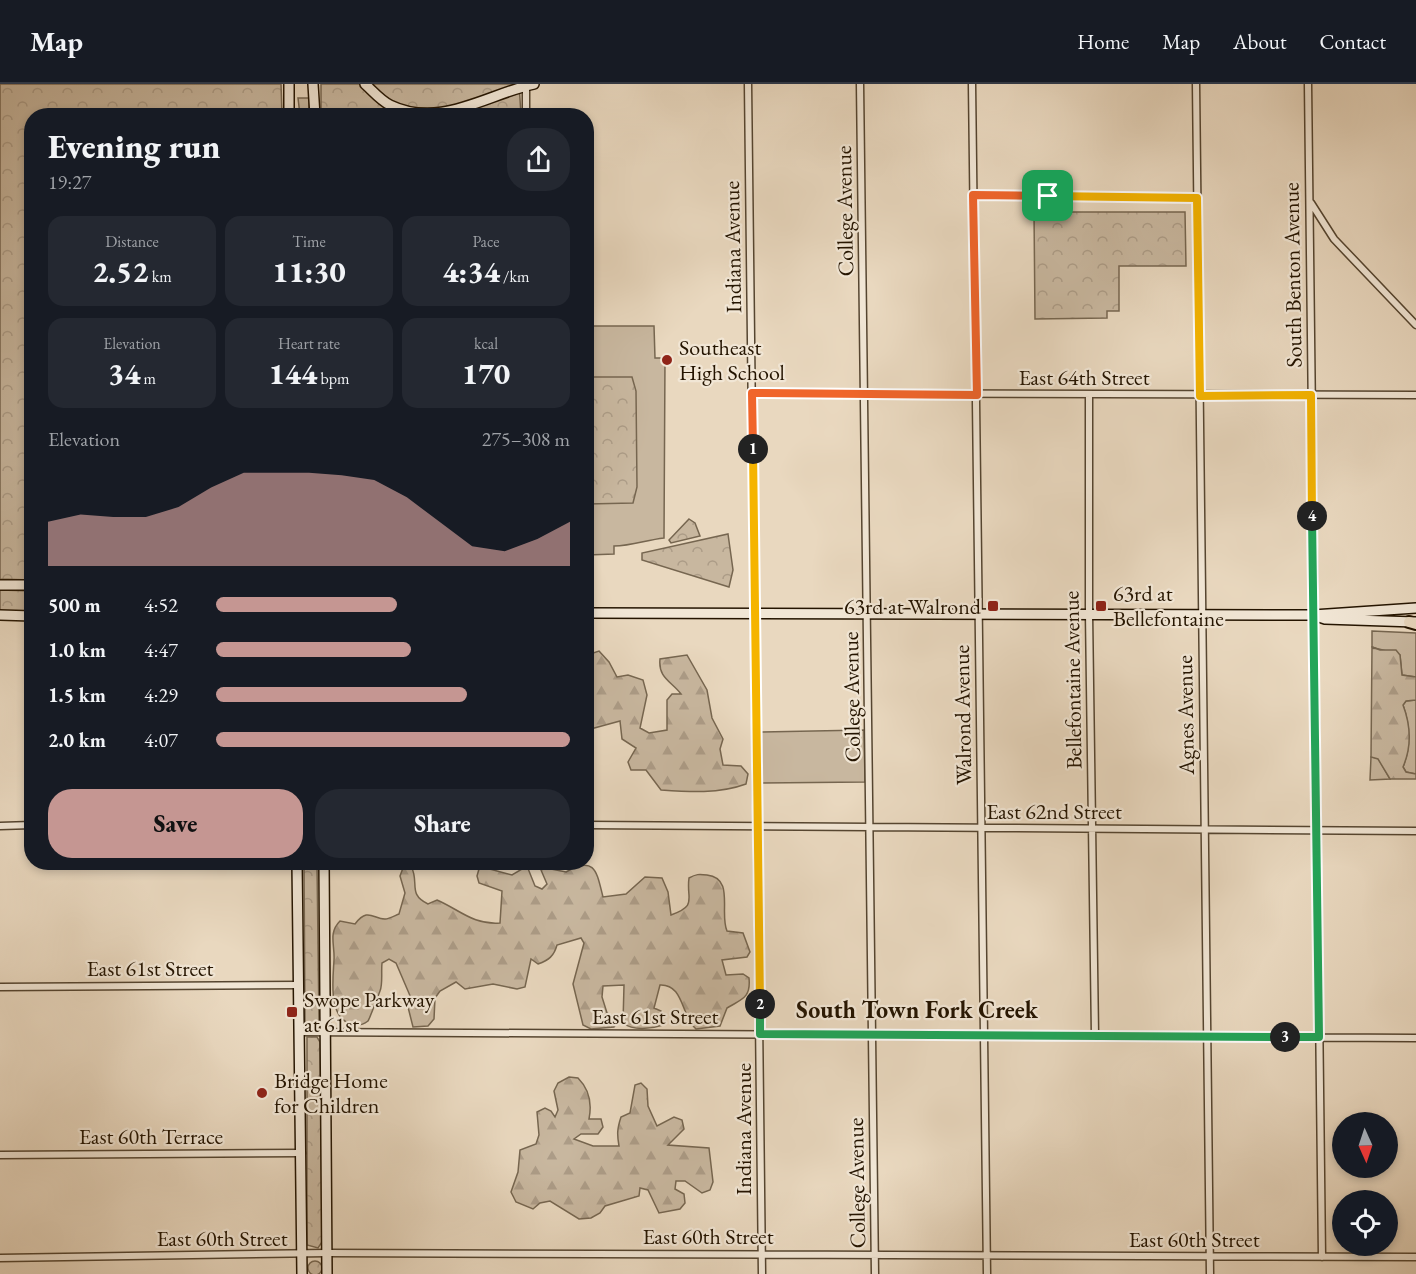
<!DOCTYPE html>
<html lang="en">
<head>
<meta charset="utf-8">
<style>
	body { margin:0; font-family:"EB Garamond",serif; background:#242831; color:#f1f3f6; height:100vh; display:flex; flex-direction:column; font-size:22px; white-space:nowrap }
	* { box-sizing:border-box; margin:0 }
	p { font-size:20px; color:#9ea1a6 }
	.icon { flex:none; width:33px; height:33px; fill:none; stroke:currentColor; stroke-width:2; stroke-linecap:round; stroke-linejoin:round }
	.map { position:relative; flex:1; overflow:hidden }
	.panel { position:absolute; left:24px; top:24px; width:570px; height:762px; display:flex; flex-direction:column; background:#171b24; border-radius:24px; box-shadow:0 3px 9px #0003 }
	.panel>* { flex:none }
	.needle { width:39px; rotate:177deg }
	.controls { position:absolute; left:1332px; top:1028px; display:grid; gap:12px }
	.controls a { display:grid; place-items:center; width:66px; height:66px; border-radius:50%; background:#171b24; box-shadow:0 3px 9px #0003; font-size:30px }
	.pin { position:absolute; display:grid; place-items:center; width:51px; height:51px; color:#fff; margin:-26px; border-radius:12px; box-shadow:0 3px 9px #0006 }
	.km { position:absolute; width:30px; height:30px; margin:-15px; border-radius:50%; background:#222; color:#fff; font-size:16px; line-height:30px; text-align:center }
	.round { display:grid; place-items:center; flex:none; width:63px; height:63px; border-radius:24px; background:#242831 }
	.head { display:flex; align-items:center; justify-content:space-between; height:102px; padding:0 24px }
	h1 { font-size:33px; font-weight:800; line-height:45px }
	.figures { display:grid; grid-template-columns:repeat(3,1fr); gap:9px; height:102px; padding:6px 24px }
	.figures div { display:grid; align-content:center; border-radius:15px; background:#242831; text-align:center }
	.figures b { font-size:30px; font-weight:800 }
	.figures small { font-size:16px; font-weight:400 }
	.figures p { font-size:16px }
	.chart { height:168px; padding:12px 24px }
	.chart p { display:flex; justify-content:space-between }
	.chart svg { width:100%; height:108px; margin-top:6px; fill:#c59692; opacity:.7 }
	.button { display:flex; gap:12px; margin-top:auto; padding:12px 24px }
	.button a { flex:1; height:69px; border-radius:24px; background:#c59692; color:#111; font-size:24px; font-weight:800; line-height:69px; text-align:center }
	.button a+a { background:#242831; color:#f1f3f6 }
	ul { padding:0 24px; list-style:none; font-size:20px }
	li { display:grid; grid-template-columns:96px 72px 1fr; align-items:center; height:45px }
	li i { height:15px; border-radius:8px; background:#c59692 }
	header { display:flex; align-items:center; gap:36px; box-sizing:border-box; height:84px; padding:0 30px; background:#171b24; border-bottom:2px solid #363941 }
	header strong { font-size:28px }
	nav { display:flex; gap:33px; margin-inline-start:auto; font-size:21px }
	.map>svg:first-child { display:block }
	.green { fill:#c8b79f; stroke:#766650; stroke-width:1.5 }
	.forest { fill:url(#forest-firs); stroke:#766650; stroke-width:1.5 }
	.park { fill:url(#park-crowns); stroke:#766650; stroke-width:1.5 }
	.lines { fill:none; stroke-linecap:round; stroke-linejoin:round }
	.minor-casing { stroke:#554530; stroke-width:9 }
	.secondary-casing { stroke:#241400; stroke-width:12 }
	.trunk-casing { stroke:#241400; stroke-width:14 }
	.minor { stroke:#f1e6d5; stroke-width:6 }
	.secondary { stroke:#f1e6d5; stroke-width:9 }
	.trunk { stroke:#e9d8bf; stroke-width:10 }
	.split-1-casing { stroke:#fff; stroke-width:12 }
	.split-2-casing { stroke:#fff; stroke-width:12 }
	.split-3-casing { stroke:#fff; stroke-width:12 }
	.split-4-casing { stroke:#fff; stroke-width:12 }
	.split-5-casing { stroke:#fff; stroke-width:12 }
	.split-1 { stroke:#f0652b; stroke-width:8 }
	.split-2 { stroke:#f5b400; stroke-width:8 }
	.split-3 { stroke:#22a559; stroke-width:8 }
	.split-4 { stroke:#22a559; stroke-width:8 }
	.split-5 { stroke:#f5b400; stroke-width:8 }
	.poi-dot { fill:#8f2418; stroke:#f1e6d5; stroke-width:2 }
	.labels { text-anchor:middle; stroke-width:4.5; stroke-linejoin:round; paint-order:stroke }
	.street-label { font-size:22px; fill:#241400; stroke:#f1e6d5 }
	.poi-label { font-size:22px; fill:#241400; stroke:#f1e6d5; text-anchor:start }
	.neighbourhood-label { font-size:24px; font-weight:bold; fill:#241400; stroke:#f1e6d5 }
</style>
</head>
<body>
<header>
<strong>Map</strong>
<nav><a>Home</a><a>Map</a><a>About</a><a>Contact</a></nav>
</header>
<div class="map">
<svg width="1416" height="1190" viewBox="0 0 1416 1190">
	<defs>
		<pattern id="forest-firs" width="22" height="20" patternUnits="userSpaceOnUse" patternTransform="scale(1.5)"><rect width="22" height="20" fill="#c8b79f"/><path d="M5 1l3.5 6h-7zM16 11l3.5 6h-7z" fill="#ac9c87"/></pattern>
		<pattern id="park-crowns" width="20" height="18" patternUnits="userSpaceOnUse" patternTransform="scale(1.5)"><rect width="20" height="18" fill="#c8b79f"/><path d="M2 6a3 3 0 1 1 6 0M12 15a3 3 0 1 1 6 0" fill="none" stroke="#ac9c87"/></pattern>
	</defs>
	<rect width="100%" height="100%" fill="#e9d8bf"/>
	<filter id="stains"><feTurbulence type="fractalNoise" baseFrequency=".00333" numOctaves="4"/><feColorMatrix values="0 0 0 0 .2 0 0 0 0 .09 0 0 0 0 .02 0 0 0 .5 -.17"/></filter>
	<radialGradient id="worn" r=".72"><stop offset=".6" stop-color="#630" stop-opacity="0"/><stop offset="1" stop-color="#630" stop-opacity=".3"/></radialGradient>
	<path class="green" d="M 298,14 L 309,14 L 309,31 L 300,31 Z
		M 587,242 L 654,242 L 655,274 L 665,274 L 664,454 C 646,456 632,462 614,462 L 614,470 L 587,471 Z
		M 1372,547 L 1416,549 L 1416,593 L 1402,591 L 1400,571 C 1390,566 1382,567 1372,563 Z
		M 1416,616 L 1416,690 L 1406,688 L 1403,683 C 1411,663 1410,641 1403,621 L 1406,617 Z
		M 864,646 L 865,698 L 762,699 L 761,648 Z
		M 1371,673 L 1378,674 L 1390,695 L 1370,696 Z"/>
	<path class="forest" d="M 1372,563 L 1380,566 L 1396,566 L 1400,571 L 1402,591 L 1416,593 L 1416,616 L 1406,617 L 1403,621 C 1411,642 1412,662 1403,683 L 1406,688 L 1416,690 L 1416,695 L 1390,695 L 1378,675 L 1371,673 Z
		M 599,567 L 609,578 L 617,593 L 628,591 L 643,596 L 647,611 L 640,644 L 649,649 L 667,646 L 667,616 L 672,610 L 681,610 C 671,597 658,594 660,575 L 687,571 L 707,606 L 712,634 L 723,655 L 720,665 L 723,681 L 741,682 L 748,690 L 746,700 C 719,710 689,708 661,706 L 646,686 L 631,686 L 628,678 L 636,664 L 622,655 L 620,637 L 587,646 L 587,571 Z
		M 411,782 C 420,799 407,810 428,820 L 437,816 C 460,826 473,841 500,839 L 502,807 L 479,799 L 477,792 L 479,785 L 486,784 L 512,791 L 527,782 L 535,802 L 542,805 L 547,800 L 541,786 L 546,784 L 566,788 C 596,770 597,790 603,813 L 626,810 L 645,793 L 662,794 L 668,808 L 671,831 C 698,821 686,816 689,794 C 696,790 699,790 707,791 C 735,794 719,829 727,847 L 743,849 L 750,868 L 747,873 L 722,876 L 726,891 L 743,890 L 749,894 C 751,914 742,915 727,924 L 720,942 L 696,945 C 681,932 684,900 660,901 L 654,924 L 661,927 L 663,941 C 651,945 633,947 623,939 L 624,901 L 603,902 L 602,913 L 607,929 L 614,933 L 617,939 L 614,943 L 591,945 L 583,941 L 573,900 L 584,859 L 581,854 L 557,861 C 554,872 549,876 538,880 L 531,875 L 525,903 L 517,905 L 493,900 L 465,905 L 456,898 L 440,907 L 435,914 L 434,935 L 428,942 L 413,943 L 408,923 L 411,914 L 396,879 L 389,875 L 382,879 C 381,888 383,900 380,907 C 378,912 370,934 368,937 C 364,940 360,942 355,941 C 327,937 333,896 334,876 C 335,861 328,849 340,837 L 355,840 C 368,823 373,835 385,835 C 389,835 396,831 399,830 L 405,809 L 400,792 L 403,784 Z
		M 569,993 L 578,994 C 589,1005 592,1020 589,1035 L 601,1035 L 603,1043 L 598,1050 L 581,1050 L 574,1055 L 593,1062 L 619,1062 C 617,1051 617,1045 621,1033 L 630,1029 L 635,1001 L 641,999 L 647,1005 L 648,1022 L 657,1042 L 674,1033 L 682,1036 L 684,1045 L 668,1061 L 709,1064 L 713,1098 L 710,1106 L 702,1109 L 685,1097 L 676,1097 L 675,1105 L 684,1110 L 685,1119 L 680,1125 L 659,1129 L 648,1106 L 640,1104 L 639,1112 L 605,1122 L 600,1129 L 591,1134 L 579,1135 L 550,1117 L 540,1119 L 533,1125 L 516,1118 L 511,1108 L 518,1088 L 520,1066 L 536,1060 L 539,1051 L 537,1028 L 545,1024 L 551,1027 L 555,1033 L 558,1026 L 554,1007 L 558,999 Z"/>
	<path class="park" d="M 0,0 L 281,0 L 282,31 L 32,32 L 31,496 L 0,495 Z
		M 321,0 L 519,0 L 521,31 L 321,31 Z
		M 1034,128 L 1185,128 L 1186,182 L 1119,182 L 1119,227 L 1107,227 L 1107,234 L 1035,235 Z
		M 587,293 L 632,293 L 636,307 L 637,403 L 633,419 L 587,420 Z
		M 689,435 L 695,439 L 700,452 L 671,459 L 669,456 Z
		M 728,450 L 733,486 L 729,503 L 642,476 L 642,469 Z
		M 0,506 L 31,507 L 31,528 L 0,527 Z
		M 304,779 L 317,779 L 319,938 L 316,943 L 308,943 L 305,939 Z
		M 307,953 L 317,953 L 320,958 L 322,1158 L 318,1164 L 307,1161 Z
		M308 1184a7 7 0 1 1 14 0a7 7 0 1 1-14 0Z"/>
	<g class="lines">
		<g class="minor-casing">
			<path id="minor" d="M 748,0 L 762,1190
				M 860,0 L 875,1190
				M 972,0 L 987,1190
				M 1196,0 L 1210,1190
				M 1308,0 L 1322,1173
				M 526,1 L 526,32
				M 973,111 L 1197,114
				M 1311,119 L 1334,155 L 1416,241
				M 752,309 L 1416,311
				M 1089,311 L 1089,530 L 1095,951
				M 586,741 L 1416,747
				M 0,742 L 32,741
				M 0,903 L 299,901
				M 300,948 L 1416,954
				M 0,1071 L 302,1069
				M 0,1174 L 327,1169 L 1416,1173"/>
		</g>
		<g class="secondary-casing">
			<path id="secondary" d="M 289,0 L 289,32
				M 313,0 L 315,32
				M 365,0 C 373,7 380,16 390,21 C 440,45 485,11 534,0
				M 0,501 L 32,501
				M 586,529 L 1313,531 L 1416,524
				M 0,531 L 32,532
				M 1313,531 L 1325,535 L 1415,538
				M 297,778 L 302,1190
				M 324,778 L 327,1190"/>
		</g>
		<g class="trunk-casing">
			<path id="trunk" d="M 1409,538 L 1416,540"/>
		</g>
		<use href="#minor" class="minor"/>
		<use href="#secondary" class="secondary"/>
		<use href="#trunk" class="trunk"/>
	</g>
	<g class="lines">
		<g class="split-1-casing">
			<path id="split-1" d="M 753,365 L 752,309 L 977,311 L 973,111 L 1048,112"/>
		</g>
		<g class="split-2-casing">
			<path id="split-2" d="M 753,365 L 760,920"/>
		</g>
		<g class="split-3-casing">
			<path id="split-3" d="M 760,920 L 760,950 L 1285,953"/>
		</g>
		<g class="split-4-casing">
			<path id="split-4" d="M 1285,953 L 1319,953 L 1312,432"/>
		</g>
		<g class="split-5-casing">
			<path id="split-5" d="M 1048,112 L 1197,114 L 1200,312 L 1311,311 L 1312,432"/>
		</g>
		<use href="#split-1" class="split-1"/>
		<use href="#split-2" class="split-2"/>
		<use href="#split-3" class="split-3"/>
		<use href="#split-4" class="split-4"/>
		<use href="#split-5" class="split-5"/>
	</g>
	<g class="poi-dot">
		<circle cx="667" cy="276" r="6"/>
		<rect x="987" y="516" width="12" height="12" rx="3"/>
		<rect x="1095" y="516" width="12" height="12" rx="3"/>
		<rect x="286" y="922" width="12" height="12" rx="3"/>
		<circle cx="262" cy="1009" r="6"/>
	</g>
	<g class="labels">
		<g class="street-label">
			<text transform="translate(844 127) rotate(-91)" y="8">College Avenue</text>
			<text transform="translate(732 163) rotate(-91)" y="8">Indiana Avenue</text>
			<text transform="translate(1292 191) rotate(-91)" y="8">South Benton Avenue</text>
			<text x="1084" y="301">East 64th Street</text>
			<text transform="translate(1072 596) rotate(-91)" y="8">Bellefontaine Avenue</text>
			<text transform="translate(851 613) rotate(-91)" y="8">College Avenue</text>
			<text transform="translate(962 631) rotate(-91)" y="8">Walrond Avenue</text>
			<text transform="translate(1185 631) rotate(-91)" y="8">Agnes Avenue</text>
			<text x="1054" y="735">East 62nd Street</text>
			<text x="150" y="892">East 61st Street</text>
			<text x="655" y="940">East 61st Street</text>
			<text transform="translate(743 1045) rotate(-90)" y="8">Indiana Avenue</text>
			<text x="151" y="1060">East 60th Terrace</text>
			<text transform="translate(856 1099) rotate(-91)" y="8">College Avenue</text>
			<text x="708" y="1160">East 60th Street</text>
			<text x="222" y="1162">East 60th Street</text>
			<text x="1194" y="1163">East 60th Street</text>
		</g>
		<g class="poi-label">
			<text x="679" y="271">Southeast<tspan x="679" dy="25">High School</tspan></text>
			<text x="1113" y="517">63rd at<tspan x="1113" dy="25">Bellefontaine</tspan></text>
			<text x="981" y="530" text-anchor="end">63rd at Walrond</text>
			<text x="304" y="923">Swope Parkway<tspan x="304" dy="25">at 61st</tspan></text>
			<text x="274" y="1004">Bridge Home<tspan x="274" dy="25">for Children</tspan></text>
		</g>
		<g class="neighbourhood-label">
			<text x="917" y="934">South Town Fork Creek</text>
		</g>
	</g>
	<rect width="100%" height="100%" filter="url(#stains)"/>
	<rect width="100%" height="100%" fill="url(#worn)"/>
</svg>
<div class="controls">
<a><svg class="needle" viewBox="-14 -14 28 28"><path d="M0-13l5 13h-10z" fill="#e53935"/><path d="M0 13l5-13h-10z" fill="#9ea1a6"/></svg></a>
<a><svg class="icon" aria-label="locate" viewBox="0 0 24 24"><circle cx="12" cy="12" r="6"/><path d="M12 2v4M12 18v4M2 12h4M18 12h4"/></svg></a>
</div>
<div class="pin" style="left:1048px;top:112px;background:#1e9e55"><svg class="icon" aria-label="arrive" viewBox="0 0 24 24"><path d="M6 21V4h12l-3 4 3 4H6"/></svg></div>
<b class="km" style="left:753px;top:365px">1</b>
<b class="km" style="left:760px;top:920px">2</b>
<b class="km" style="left:1285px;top:953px">3</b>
<b class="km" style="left:1312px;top:432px">4</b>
<section class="panel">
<div class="head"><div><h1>Evening run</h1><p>19:27</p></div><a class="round"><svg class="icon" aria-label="share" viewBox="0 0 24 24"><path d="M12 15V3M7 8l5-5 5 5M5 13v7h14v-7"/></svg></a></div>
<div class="figures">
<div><p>Distance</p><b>2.52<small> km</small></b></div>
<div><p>Time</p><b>11:30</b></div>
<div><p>Pace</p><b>4:34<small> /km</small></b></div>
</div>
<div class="figures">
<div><p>Elevation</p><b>34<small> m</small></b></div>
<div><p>Heart rate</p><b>144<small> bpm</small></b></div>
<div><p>kcal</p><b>170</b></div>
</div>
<div class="chart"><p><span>Elevation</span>275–308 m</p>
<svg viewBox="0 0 160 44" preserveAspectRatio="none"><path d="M0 44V26L10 23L20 24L30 24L40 20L50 12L60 6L70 6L80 6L90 7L100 9L110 16L120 26L130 36L140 38L150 33L160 26V44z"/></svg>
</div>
<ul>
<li><b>500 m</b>4:52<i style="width:51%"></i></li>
<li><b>1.0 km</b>4:47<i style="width:55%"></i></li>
<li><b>1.5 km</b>4:29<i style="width:71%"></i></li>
<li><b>2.0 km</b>4:07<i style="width:100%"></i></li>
</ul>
<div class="button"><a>Save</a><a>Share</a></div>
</section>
</div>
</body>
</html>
